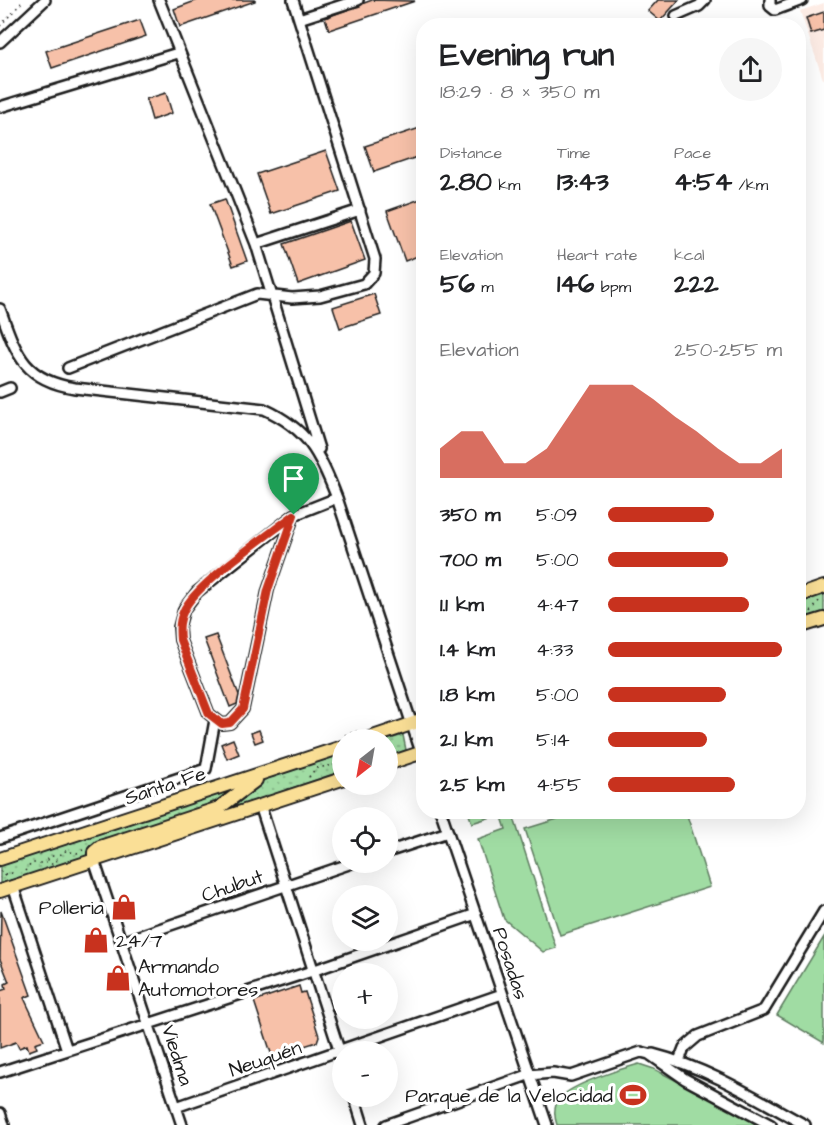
<!DOCTYPE html>
<html lang="en">
<head>
<meta charset="utf-8">
<style>
	body { margin:0; font-family:"Architects Daughter",sans-serif; background:#f6f6f6; color:#202124; height:100vh; display:flex; flex-direction:column; font-size:22px; white-space:nowrap }
	* { box-sizing:border-box; margin:0 }
	p { font-size:20px; color:#757577 }
	.icon { flex:none; width:33px; height:33px; fill:none; stroke:currentColor; stroke-width:2; stroke-linecap:round; stroke-linejoin:round }
	.map { position:relative; flex:1; overflow:hidden }
	.details { position:absolute; left:416px; top:18px; width:390px; height:801px; display:flex; flex-direction:column; background:#fff; border-radius:24px; box-shadow:0 6px 24px #0002 }
	.details>* { flex:none }
	.needle { width:39px; rotate:211deg }
	.tools { position:absolute; left:332px; top:729px; display:grid; gap:12px }
	.tools a { display:grid; place-items:center; width:66px; height:66px; border-radius:50%; background:#fff; box-shadow:0 6px 24px #0002; font-size:30px }
	.pin { position:absolute; display:grid; place-items:center; width:51px; height:51px; color:#fff; margin:-62px -26px; border-radius:50% 50% 50% 0; rotate:-45deg; box-shadow:0 0 6px #0007 }
	.pin .icon { rotate:45deg }
	.round { display:grid; place-items:center; flex:none; width:63px; height:63px; border-radius:32px; background:#f6f6f6 }
	.headline { display:flex; align-items:center; justify-content:space-between; height:102px; padding:0 24px }
	h1 { font-size:33px; font-weight:700; line-height:45px }
	.figures { display:grid; grid-template-columns:repeat(3,1fr); gap:9px; height:102px; padding:6px 24px }
	.figures div { display:grid; align-content:center }
	.figures b { font-size:26px; font-weight:700 }
	.figures small { font-size:16px; font-weight:400 }
	.figures p { font-size:16px }
	.chart { height:168px; padding:12px 24px }
	.chart p { display:flex; justify-content:space-between }
	.chart svg { width:100%; height:108px; margin-top:6px; fill:#c8321e; opacity:.7 }
	ul { padding:0 24px; list-style:none; font-size:20px }
	li { display:grid; grid-template-columns:96px 72px 1fr; align-items:center; height:45px }
	li i { height:15px; border-radius:8px; background:#c8321e }
	.map>svg:first-child { display:block }
	.built { fill:#fdece5 }
	.green { fill:#a0dca3; stroke:#5e7c60; stroke-width:1.5 }
	.garden { fill:url(#garden-dots); stroke:#5e7c60; stroke-width:1.5 }
	.building { fill:#f7c1a9; stroke:#1c1c1c; stroke-width:1.5 }
	.lines { fill:none; stroke-linecap:round; stroke-linejoin:round }
	.minor-casing { stroke:#1c1c1c; stroke-width:14 }
	.major-casing { stroke:#1c1c1c; stroke-width:16 }
	.path { stroke:#1c1c1c; stroke-width:1.5; stroke-dasharray:1.5 4.5; stroke-linecap:butt }
	.minor { stroke:#fff; stroke-width:9 }
	.major { stroke:#fadf96; stroke-width:12 }
	.route-casing { stroke:#fff; stroke-width:12 }
	.route { stroke:#c8321e; stroke-width:8 }
	.labels { text-anchor:middle; stroke-width:6; stroke-linejoin:round; paint-order:stroke }
	.street-label { font-size:20px; fill:#1c1c1c; stroke:#fff }
	.poi-label { font-size:20px; fill:#1c1c1c; stroke:#fff; text-anchor:end }
</style>
</head>
<body>
<div class="map">
<svg width="824" height="1125" viewBox="0 0 824 1125">
	<defs>
		<pattern id="garden-dots" width="8" height="8" patternUnits="userSpaceOnUse" patternTransform="scale(1.5)"><rect width="8" height="8" fill="#a0dca3"/><path d="M2 2h.1M6 6h.1" fill="none" stroke="#89bc8c" stroke-width="1.8" stroke-linecap="round"/></pattern>
	</defs>
	<rect width="100%" height="100%" fill="#fff"/>
	<filter id="ink" filterUnits="userSpaceOnUse"><feTurbulence type="fractalNoise" baseFrequency=".0167" numOctaves="2"/><feDisplacementMap in="SourceGraphic" scale="12" xChannelSelector="R" yChannelSelector="G"/><feConvolveMatrix kernelMatrix="1 2 1 2 8 2 1 2 1" color-interpolation-filters="sRGB"/></filter>
	<g filter="url(#ink)">
		<path class="built" d="M 824,3 L 824,79 L 823,79 L 800,11 Z"/>
		<path class="green" d="M 824,594 L 824,612 L 798,620 L 798,603 Z
			M 468,812 L 512,812 L 556,948 L 543,952 L 504,919 L 478,839 L 506,829 L 501,814 L 472,823 Z
			M 580,812 L 686,812 L 710,887 L 560,935 L 525,829 Z
			M 824,937 L 824,1043 L 777,1015 Z
			M 639,1064 L 654,1069 L 761,1125 L 557,1125 C 554,1116 553,1106 560,1098 C 572,1084 620,1069 639,1064 Z"/>
		<path class="garden" d="M 403,735 L 406,750 L 387,757 L 387,740 Z
			M 342,754 L 342,771 L 233,808 L 263,780 Z
			M 240,787 L 220,803 L 91,846 L 85,857 L 0,885 L 0,866 Z"/>
		<path class="building" d="M 198,0 L 255,0 L 255,1 L 180,27 L 174,9 Z
			M 372,0 L 415,1 L 329,30 L 325,18 Z
			M 658,0 L 679,0 L 660,21 L 648,11 Z
			M 824,12 L 824,30 L 811,34 L 806,18 Z
			M 140,20 L 146,36 L 52,68 L 46,51 Z
			M 166,93 L 172,113 L 152,120 L 146,99 Z
			M 423,127 L 423,155 L 374,172 L 365,146 Z
			M 326,151 L 340,191 L 271,214 L 257,174 Z
			M 423,198 L 423,254 L 405,261 L 387,211 Z
			M 225,199 L 247,261 L 233,266 L 210,204 Z
			M 351,221 L 365,260 L 298,284 L 284,244 Z
			M 374,294 L 381,315 L 340,328 L 333,307 Z
			M 216,635 L 239,695 L 237,704 L 230,707 L 204,639 Z
			M 259,730 L 263,740 L 255,743 L 251,733 Z
			M 233,739 L 239,754 L 227,759 L 221,744 Z
			M 1,911 L 31,995 L 24,998 L 44,1040 L 35,1043 L 37,1048 L 29,1051 L 27,1045 L 19,1048 L 16,1042 L 0,1048 L 0,991 L 6,989 L 5,984 L 9,982 L 0,959 Z
			M 299,986 L 301,993 L 305,992 L 319,1036 L 317,1042 L 272,1056 L 254,1001 Z"/>
		<g class="lines">
			<g class="minor-casing">
				<path id="minor" d="M 159,0 L 256,244 L 319,449
					M 770,0 L 770,6 L 775,10 L 802,0
					M 676,16 L 699,6 L 705,0
					M 299,19 L 358,0
					M 0,42 L 45,0
					M 0,107 L 178,53
					M 256,244 L 360,210
					M 0,309 C 16,353 23,380 75,388 L 264,409 C 308,429 320,454 337,498 L 423,758
					M 68,368 L 257,294 L 292,298 L 320,296 L 364,284 L 374,273 L 375,259 L 293,0
					M 0,392 L 10,388
					M 294,515 L 268,590 L 243,709 L 230,723 L 222,724 L 209,714 L 180,640 L 179,627 L 184,609 L 197,592 L 294,515 L 337,498
					M 260,805 L 342,1059
					M 441,812 L 547,1125
					M 0,838 L 206,769 L 215,720
					M 387,852 L 448,832
					M 94,860 L 182,1125
					M 13,886 L 67,1050
					M 121,942 L 355,862
					M 653,1054 C 708,1068 756,1098 805,1125
					M 679,1061 L 684,1048 L 698,1036 L 764,1010 L 824,911
					M 0,1072 L 312,971 L 476,914
					M 354,1096 L 363,1125
					M 176,1107 L 502,994
					M 0,1113 L 4,1125
					M 386,1125 L 528,1075 L 553,1073 L 571,1076 L 641,1052 L 649,1054 L 685,1079 L 771,1125"/>
			</g>
			<g class="major-casing">
				<path id="major" d="M 798,596 L 824,587
					M 798,627 L 824,619
					M 364,740 L 423,720
					M 387,764 L 423,752
					M 0,859 L 342,747
					M 94,860 L 94,852 L 100,847 L 219,808 L 256,780
					M 0,891 L 342,779"/>
			</g>
			<path class="path" d="M 0,26 L 24,0
				M 811,612 L 819,601
				M 345,735 L 357,731
				M 309,777 L 316,768 L 342,764
				M48 860a4 4 0 1 1 8 0a4 4 0 1 1-8 0Z
				M 56,859 L 64,851 L 77,853 L 83,850
				M 0,871 L 5,874 L 0,878
				M 25,871 L 32,863 L 49,863
				M 5,874 L 12,873 L 15,875"/>
			<use href="#minor" class="minor"/>
			<use href="#major" class="major"/>
		</g>
	</g>
	<g class="lines" filter="url(#ink)">
		<g class="route-casing">
			<path id="route" d="M 294,515 L 268,590 L 243,709 L 230,723 L 222,724 L 209,714 L 180,640 C 179,629 179,619 185,608 C 200,581 267,536 294,515 Z"/>
		</g>
		<use href="#route" class="route"/>
	</g>
	<defs>
		<g id="shop-bare" transform="scale(2.07)"><path d="M-5-2.5h2.3a2.7 3.5 0 0 1 5.4 0H5L5.5 6h-11ZM-1.5-2.5h3a1.5 2.3 0 0 0-3 0Z" fill="#c8321e" stroke="#fff" stroke-width="2.5" paint-order="stroke"/></g>
		<g id="stadium-bare" transform="scale(2.07)"><path d="M0-5a6.5 5 0 1 0 0 10a6.5 5 0 1 0 0-10ZM-3.5-1.8h7v3.6h-7Z" fill="#c8321e" stroke="#fff" stroke-width="2.5" paint-order="stroke"/></g>
	</defs>
	<g fill-rule="evenodd">
		<use href="#shop-bare" x="124" y="907"/>
		<use href="#shop-bare" x="96" y="940"/>
		<use href="#shop-bare" x="118" y="978"/>
		<use href="#stadium-bare" x="633" y="1095"/>
	</g>
	<g class="labels">
		<g class="street-label">
			<text transform="translate(165 785) rotate(-18)" y="7">Santa Fe</text>
			<text transform="translate(232 885) rotate(-19)" y="7">Chubut</text>
			<text transform="translate(511 963) rotate(72)" y="7">Posadas</text>
			<text transform="translate(178 1055) rotate(72)" y="7">Viedma</text>
			<text transform="translate(265 1058) rotate(-19)" y="7">Neuquén</text>
		</g>
		<g class="poi-label">
			<text x="104" y="914">Polleria</text>
			<text x="116" y="947" text-anchor="start">24/7</text>
			<text x="138" y="973" text-anchor="start">Armando<tspan x="138" dy="23">Automotores</tspan></text>
			<text x="613" y="1102">Parque de la Velocidad</text>
		</g>
	</g>
</svg>
<div class="tools">
<a><svg class="needle" viewBox="-14 -14 28 28"><path d="M0-13l5 13h-10z" fill="#e53935"/><path d="M0 13l5-13h-10z" fill="#757577"/></svg></a>
<a><svg class="icon" aria-label="locate" viewBox="0 0 24 24"><circle cx="12" cy="12" r="6"/><path d="M12 2v4M12 18v4M2 12h4M18 12h4"/></svg></a>
<a><svg class="icon" aria-label="layers" viewBox="0 0 24 24"><path d="M12 4l9 5-9 5-9-5zM3 14l9 5 9-5"/></svg></a>
<a>+</a>
<a>−</a>
</div>
<div class="pin" style="left:294px;top:515px;background:#1e9e55"><svg class="icon" aria-label="arrive" viewBox="0 0 24 24"><path d="M6 21V4h12l-3 4 3 4H6"/></svg></div>
<section class="details">
<div class="headline"><div><h1>Evening run</h1><p>18:29 · 8 × 350 m</p></div><a class="round"><svg class="icon" aria-label="share" viewBox="0 0 24 24"><path d="M12 15V3M7 8l5-5 5 5M5 13v7h14v-7"/></svg></a></div>
<div class="figures">
<div><p>Distance</p><b>2.80<small> km</small></b></div>
<div><p>Time</p><b>13:43</b></div>
<div><p>Pace</p><b>4:54<small> /km</small></b></div>
</div>
<div class="figures">
<div><p>Elevation</p><b>56<small> m</small></b></div>
<div><p>Heart rate</p><b>146<small> bpm</small></b></div>
<div><p>kcal</p><b>222</b></div>
</div>
<div class="chart"><p><span>Elevation</span>250–255 m</p>
<svg viewBox="0 0 160 44" preserveAspectRatio="none"><path d="M0 44V32L10 25L20 25L30 38L40 38L50 32L60 19L70 6L80 6L90 6L100 12L110 19L120 25L130 32L140 38L150 38L160 32V44z"/></svg>
</div>
<ul>
<li><b>350 m</b>5:09<i style="width:61%"></i></li>
<li><b>700 m</b>5:00<i style="width:69%"></i></li>
<li><b>1.1 km</b>4:47<i style="width:81%"></i></li>
<li><b>1.4 km</b>4:33<i style="width:100%"></i></li>
<li><b>1.8 km</b>5:00<i style="width:68%"></i></li>
<li><b>2.1 km</b>5:14<i style="width:57%"></i></li>
<li><b>2.5 km</b>4:55<i style="width:73%"></i></li>
</ul>
</section>
</div>
</body>
</html>
